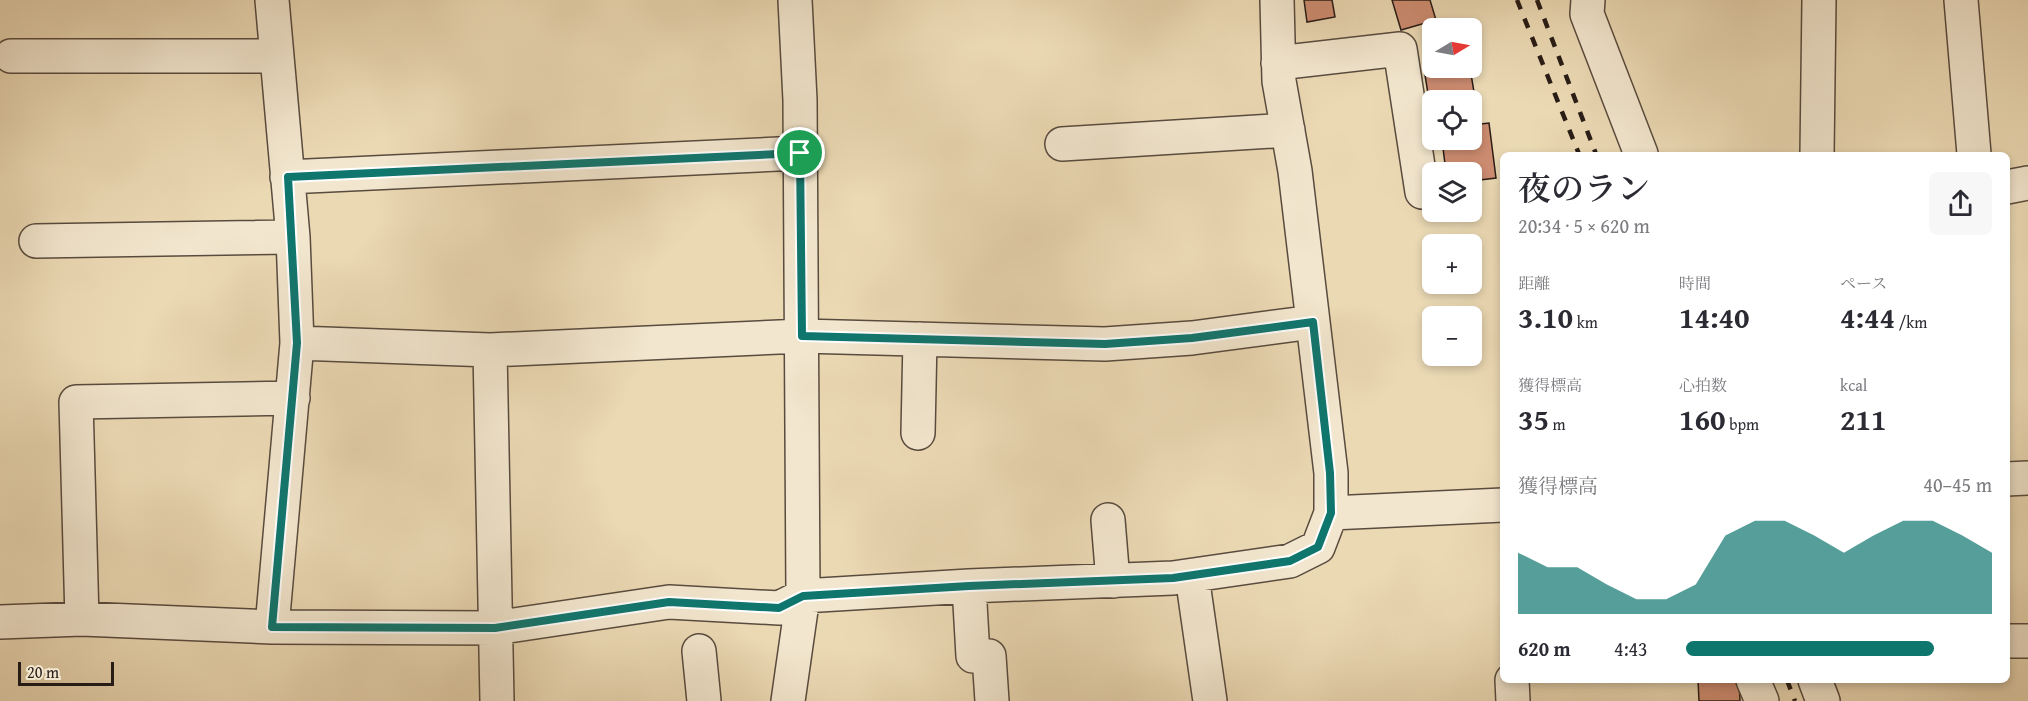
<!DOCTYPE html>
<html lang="ja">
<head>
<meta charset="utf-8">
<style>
	body { margin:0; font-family:"Gentium Book Plus","Noto Serif JP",serif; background:#f7f7f7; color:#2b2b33; height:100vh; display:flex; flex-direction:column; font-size:22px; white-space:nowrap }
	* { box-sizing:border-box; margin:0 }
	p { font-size:20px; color:#7c7c81 }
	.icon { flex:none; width:33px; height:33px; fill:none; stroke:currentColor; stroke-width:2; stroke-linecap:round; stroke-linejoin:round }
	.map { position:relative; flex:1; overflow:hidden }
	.sheet { position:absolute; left:1500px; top:152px; width:510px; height:531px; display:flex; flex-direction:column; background:#fff; border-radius:9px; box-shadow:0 3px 9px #0003 }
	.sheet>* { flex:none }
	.needle { width:39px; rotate:80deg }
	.controls { position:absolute; left:1422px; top:18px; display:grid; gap:12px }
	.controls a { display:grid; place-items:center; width:60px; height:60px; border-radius:9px; background:#fff; box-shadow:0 3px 9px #0003; font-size:30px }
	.scale { position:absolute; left:18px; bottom:15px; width:96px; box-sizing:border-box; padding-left:6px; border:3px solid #281c16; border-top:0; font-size:16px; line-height:21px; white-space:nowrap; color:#281c16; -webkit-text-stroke:4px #f2e6ce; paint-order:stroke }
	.pin { position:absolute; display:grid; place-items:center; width:51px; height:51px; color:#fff; margin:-26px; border:3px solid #fff; border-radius:50%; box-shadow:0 2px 6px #0007 }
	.round { display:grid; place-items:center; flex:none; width:63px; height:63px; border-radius:9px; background:#f7f7f7 }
	.summary { display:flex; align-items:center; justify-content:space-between; height:102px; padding:0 18px }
	h1 { font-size:33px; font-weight:600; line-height:45px }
	.stats { display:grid; grid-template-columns:repeat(3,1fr); gap:9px; height:102px; padding:6px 18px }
	.stats div { display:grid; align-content:center }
	.stats b { font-size:30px; font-weight:600 }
	.stats small { font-size:16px; font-weight:400 }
	.stats p { font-size:16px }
	.chart { height:168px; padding:12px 18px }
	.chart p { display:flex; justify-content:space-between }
	.chart svg { width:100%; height:108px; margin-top:6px; fill:#0f766e; opacity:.7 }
	ul { padding:0 18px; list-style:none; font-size:20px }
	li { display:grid; grid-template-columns:96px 72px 1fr; align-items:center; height:45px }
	li i { height:15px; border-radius:8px; background:#0f766e }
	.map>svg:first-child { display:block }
	.building { fill:#ce8d72; stroke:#281c16; stroke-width:1.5 }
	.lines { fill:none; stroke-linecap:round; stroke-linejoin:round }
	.minor-casing { stroke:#594b3e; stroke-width:36 }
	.minor { stroke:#f2e6ce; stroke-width:33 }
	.rail { stroke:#281c16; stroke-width:4.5; stroke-dasharray:10 10; stroke-linecap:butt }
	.route-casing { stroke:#fff; stroke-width:12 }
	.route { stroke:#0f766e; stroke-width:8 }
</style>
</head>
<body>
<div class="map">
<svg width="2028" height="701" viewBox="0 0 2028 701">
	<rect width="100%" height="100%" fill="#ebd9b4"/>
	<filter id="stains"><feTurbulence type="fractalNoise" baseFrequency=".00333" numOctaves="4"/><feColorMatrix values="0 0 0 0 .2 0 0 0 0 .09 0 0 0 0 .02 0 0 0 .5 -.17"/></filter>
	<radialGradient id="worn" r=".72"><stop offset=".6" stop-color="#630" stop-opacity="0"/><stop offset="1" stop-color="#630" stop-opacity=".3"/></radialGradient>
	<path class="building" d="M 1304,0 L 1332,0 L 1335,17 L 1307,22 Z
		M 1392,0 L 1430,0 L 1436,20 L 1401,30 Z
		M 1432,61 L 1432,68 L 1470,68 L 1477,110 L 1472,111 L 1472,100 L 1432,100 L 1432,118 L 1423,63 Z
		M 1489,123 L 1496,178 L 1472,181 L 1472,172 L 1446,172 L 1442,140 L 1472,140 L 1472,125 Z
		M 1698,680 L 1739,680 L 1740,701 L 1699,701 Z"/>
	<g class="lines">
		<g class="minor-casing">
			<path id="minor" d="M 1588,0 L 1587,14 L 1641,154
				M 1961,0 L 1974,154
				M 11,56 L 277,56
				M 1278,63 L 1400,49 L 1422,192
				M 1062,144 L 1288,130
				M 1817,154 L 1819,0
				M 287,177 L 800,153
				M 2007,187 L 2028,183
				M 36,241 L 293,237
				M 297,343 L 490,350 L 802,336 L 1105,344 L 1192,338 L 1313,322
				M 490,350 L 497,701
				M 918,433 L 920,339
				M 2007,479 L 2028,478
				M 1331,513 L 1503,505
				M 1108,520 L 1113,581
				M 1192,576 L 1210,701
				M 969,586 L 973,656 L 989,656 L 992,701
				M 82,619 L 76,402 L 293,398
				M 0,622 L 82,619 L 272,627 L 495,628 L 669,602 L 779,608 L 803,596 L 969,586 L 1173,578 L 1290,561 L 1318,547 L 1331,513 L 1331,473 L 1295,171 L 1279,81 L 1277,0
				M 272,627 L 297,343 L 293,237 L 272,0
				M 2007,641 L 2028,641
				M 699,651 L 704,701
				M 1512,680 L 1513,701
				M 1753,680 L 1762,701
				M 1815,680 L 1823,701
				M 788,701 L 803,596 L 800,100 L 795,0"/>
		</g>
		<use href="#minor" class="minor"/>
		<path class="rail" d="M 1517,0 L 1579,154
			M 1537,0 L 1596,154
			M 1787,680 L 1795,701"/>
	</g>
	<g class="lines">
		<g class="route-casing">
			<path id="route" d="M 800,153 L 802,336 L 1105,344 L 1192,338 L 1313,322 L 1330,473 L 1331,513 L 1318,547 L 1290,561 L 1173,578 L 969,586 L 803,596 L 779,608 L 669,602 L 495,628 L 272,627 L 297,343 L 288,177 Z"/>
		</g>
		<use href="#route" class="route"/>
	</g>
	<rect width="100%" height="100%" filter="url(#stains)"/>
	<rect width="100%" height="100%" fill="url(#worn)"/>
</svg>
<div class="controls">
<a><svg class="needle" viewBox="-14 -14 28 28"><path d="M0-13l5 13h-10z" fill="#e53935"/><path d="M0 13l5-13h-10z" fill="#7c7c81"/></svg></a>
<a><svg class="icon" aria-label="locate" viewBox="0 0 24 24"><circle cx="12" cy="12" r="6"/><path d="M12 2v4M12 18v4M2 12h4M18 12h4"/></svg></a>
<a><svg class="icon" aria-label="layers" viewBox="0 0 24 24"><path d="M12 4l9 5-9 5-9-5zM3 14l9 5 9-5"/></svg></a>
<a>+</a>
<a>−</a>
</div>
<div class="scale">20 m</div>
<div class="pin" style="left:800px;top:153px;background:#1e9e55"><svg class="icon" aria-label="arrive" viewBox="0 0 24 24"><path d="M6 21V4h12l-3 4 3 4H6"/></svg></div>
<section class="sheet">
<div class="summary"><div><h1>夜のラン</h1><p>20:34 · 5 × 620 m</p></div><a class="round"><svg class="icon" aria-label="share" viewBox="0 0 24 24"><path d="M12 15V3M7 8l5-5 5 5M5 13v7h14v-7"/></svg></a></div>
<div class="stats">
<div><p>距離</p><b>3.10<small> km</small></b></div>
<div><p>時間</p><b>14:40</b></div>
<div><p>ペース</p><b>4:44<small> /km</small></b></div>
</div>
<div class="stats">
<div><p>獲得標高</p><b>35<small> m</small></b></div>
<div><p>心拍数</p><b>160<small> bpm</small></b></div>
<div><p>kcal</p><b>211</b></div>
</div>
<div class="chart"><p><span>獲得標高</span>40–45 m</p>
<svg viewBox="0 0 160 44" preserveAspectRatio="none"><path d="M0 44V19L10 25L20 25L30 32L40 38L50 38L60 32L70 12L80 6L90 6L100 12L110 19L120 12L130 6L140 6L150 12L160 19V44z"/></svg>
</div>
<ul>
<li><b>620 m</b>4:43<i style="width:81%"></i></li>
</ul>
</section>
</div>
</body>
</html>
